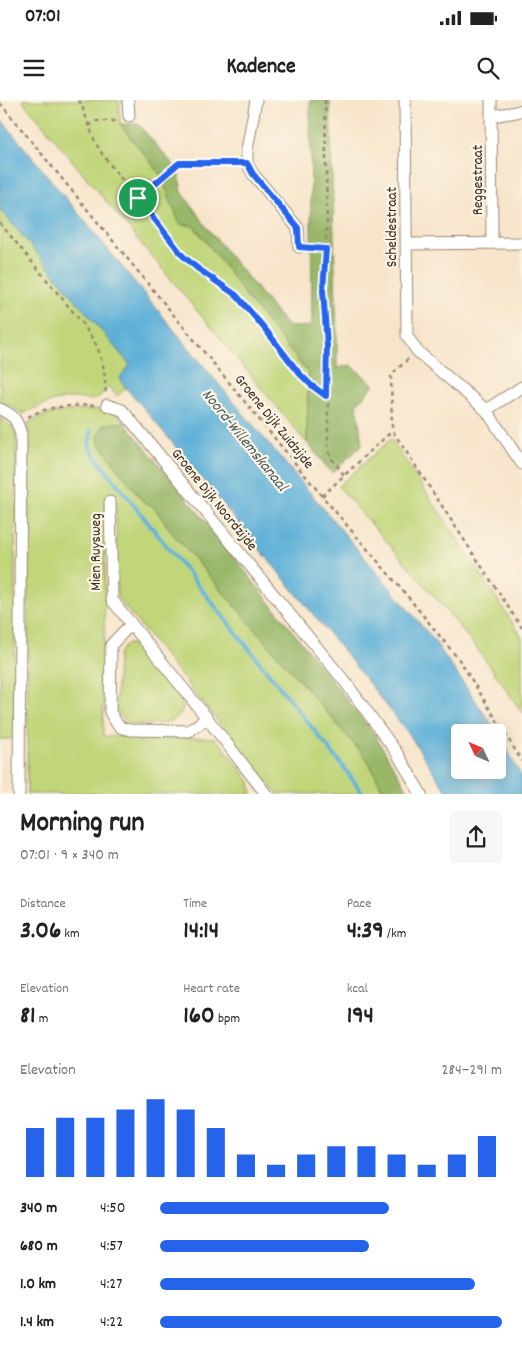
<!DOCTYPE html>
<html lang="en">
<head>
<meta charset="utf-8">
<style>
	body { margin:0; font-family:Dekko,sans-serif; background:#f6f6f6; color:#222; height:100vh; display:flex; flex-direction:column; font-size:19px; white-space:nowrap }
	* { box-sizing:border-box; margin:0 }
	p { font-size:16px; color:#767676 }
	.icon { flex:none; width:28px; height:28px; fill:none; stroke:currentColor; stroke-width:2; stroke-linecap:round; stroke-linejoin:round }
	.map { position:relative; height:694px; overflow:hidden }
	.drawer { display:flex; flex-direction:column; background:#fff; flex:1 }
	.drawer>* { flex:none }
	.needle { width:32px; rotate:314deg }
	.tools { position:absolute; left:451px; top:624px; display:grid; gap:10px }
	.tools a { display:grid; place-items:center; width:55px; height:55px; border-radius:5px; background:#fff; box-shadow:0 2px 12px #0003; font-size:25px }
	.pin { position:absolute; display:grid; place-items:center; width:42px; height:42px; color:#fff; margin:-21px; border:2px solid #fff; border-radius:50%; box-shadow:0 1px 5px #0007 }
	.round { display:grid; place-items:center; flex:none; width:52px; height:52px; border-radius:5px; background:#f6f6f6 }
	.overview { display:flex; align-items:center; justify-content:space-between; height:85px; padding:0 20px }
	h1 { font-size:28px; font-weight:800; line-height:38px }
	.stats { display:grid; grid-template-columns:repeat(3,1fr); gap:8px; height:85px; padding:5px 20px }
	.stats div { display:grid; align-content:center }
	.stats b { font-size:25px; font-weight:800 }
	.stats small { font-size:14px; font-weight:400 }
	.stats p { font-size:14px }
	.chart { height:140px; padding:10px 20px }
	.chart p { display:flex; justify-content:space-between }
	.chart svg { width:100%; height:90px; margin-top:5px; stroke:#2563eb; stroke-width:6 }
	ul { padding:0 20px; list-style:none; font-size:16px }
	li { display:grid; grid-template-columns:80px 60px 1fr; align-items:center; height:38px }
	li i { height:12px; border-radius:6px; background:#2563eb }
	.status { display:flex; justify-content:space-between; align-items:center; height:35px; padding:0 25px; background:#fff; direction:ltr }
	.status svg { height:14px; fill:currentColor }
	header { display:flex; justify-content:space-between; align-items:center; height:65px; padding:0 20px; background:#fff; font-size:22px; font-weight:800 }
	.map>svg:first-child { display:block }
	.green { fill:#c0d679; stroke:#7e804c }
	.forest { fill:#98b769; stroke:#6a7044 }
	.water { fill:#5db0d8; stroke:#4c6d7b }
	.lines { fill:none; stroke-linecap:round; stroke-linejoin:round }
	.stream { stroke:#5db0d8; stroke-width:4 }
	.minor-casing { stroke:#998874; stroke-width:13 }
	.path { stroke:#998874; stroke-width:2.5; stroke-dasharray:4 4; stroke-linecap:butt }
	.minor { stroke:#fff; stroke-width:11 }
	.route-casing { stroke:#fff; stroke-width:10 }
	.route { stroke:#2563eb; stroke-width:6 }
	.labels { text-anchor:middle; stroke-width:4.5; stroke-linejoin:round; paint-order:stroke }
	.street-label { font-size:15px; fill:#3b2a1e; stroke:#fcf5e5 }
	.water-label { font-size:16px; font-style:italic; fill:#47595f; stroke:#fcf5e5 }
</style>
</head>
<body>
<div class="status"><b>07:01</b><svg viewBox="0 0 49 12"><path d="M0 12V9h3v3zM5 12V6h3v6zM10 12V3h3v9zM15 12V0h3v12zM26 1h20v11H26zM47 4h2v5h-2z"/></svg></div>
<header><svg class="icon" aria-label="menu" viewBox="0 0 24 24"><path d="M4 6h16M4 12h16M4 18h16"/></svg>Kadence<svg class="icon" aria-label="search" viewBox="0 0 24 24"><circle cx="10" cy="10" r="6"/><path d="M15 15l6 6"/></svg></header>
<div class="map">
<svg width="522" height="694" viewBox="0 0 522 694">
	<rect width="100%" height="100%" fill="#fcf5e5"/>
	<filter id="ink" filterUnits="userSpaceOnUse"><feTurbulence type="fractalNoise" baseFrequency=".02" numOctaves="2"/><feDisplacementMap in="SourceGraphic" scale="10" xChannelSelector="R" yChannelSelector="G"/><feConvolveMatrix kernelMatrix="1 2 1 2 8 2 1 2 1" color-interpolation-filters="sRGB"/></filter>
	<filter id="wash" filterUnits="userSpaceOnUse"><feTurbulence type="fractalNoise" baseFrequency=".0096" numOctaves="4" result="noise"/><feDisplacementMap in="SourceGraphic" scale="20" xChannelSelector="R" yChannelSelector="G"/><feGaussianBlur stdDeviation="1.12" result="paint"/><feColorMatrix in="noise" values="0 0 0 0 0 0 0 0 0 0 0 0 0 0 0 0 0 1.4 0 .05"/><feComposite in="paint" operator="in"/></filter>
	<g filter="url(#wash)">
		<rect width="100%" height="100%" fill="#f7e5cb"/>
		<path class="green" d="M 22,0 L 119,0 L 120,24 L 160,74 L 180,124 L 193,126 L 218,157 L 245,195 L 308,273 L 307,343 Z
			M 0,109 L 130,265 L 120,278 L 126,288 L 117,296 L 109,287 C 105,290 101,296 97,298 C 90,302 80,298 73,298 C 56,299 37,306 23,314 L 11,306 L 0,303 Z
			M 102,309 C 113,310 118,314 125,323 L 115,323 L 99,332 L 99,342 L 135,391 L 142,400 L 154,407 L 173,434 L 367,659 L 385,694 L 277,694 L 117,497 L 116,401 L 106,400 L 103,636 L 214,638 L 222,645 L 250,682 L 252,694 L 27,694 L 29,349 L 28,323 C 50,309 77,311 102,309 Z
			M 0,317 L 12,327 L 16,335 L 14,639 L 0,639 Z
			M 391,339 L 522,537 L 522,613 C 470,531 401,459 338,386 Z
			M 128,544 L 137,545 L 143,549 L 181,597 C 189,621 166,623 149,624 C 143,624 135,625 129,623 C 123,620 119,614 116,609 L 118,555 L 124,546 Z"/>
		<path class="forest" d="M 310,0 L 330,0 L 337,240 L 337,268 L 351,265 L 374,285 L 357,304 L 362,345 L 332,373 L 307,343 L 308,273 L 245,195 L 218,157 L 194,126 L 180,124 L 160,74 L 120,24 L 138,24 L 178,70 L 182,92 L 208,129 L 288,227 L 312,226 Z
			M 115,323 L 125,323 L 195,408 L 374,634 L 410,694 L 385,694 L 367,659 L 173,434 L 154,407 L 142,400 L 135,391 L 98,342 L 99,332 L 105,324 Z"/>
		<path class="water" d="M 0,18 L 221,287 L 433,539 L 497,632 L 460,632 L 460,670 L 498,670 L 498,633 L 522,678 L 522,694 L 448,694 L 409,634 L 345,553 L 143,307 L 126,288 L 120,278 L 130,265 L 0,109 Z"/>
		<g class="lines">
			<path class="stream" d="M 91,331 L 89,346 L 97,359 L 342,665 L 363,694"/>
		</g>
	</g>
	<g filter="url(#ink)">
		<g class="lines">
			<g class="minor-casing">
				<path id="minor" d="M 128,0 L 129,16
					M 256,0 L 247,50 L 247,63 L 253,74 L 298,128 L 299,147
					M 405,0 L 407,236 L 417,251 L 486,310 L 522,364
					M 491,0 L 492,143
					M 492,16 L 516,12 L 522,10
					M 407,144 L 522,143
					M 107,305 L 122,310 L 138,329 L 346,583 L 397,653 L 421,694
					M 0,309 C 15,316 17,320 21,335 L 19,694
					M 486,310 L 522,287
					M 110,402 L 112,500 L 207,618 L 266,694
					M 131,524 L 111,545 L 110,612 L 117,624 L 122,628 L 130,630 L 189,631 L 207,618"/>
			</g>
			<path class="path" d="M 79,0 L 82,6 L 94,39 L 100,51 L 126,85 L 138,98 L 183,156 L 197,168 L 235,195 L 265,229 L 299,273 L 311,285 L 326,296
				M 325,0 L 327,125 L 323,191 L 327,246 L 326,296 L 328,304 L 328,350 L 332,359 L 344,375
				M 0,3 L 322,396 L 404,492 L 460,561 L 522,661
				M 89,26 L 96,21 L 118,21
				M 138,98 L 179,63 L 236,63
				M 0,123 L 83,224 L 97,246 L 104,269 L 106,294
				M 310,148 L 326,149
				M 408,259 L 391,275 L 392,330 L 522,528
				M 28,317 C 48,305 72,306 95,305
				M 322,396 L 392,331"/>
			<use href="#minor" class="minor"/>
		</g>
	</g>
	<g class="lines" filter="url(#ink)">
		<g class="route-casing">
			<path id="route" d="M 179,63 L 247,63 L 253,74 L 298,128 L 299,147 L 326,149 L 323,190 L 327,246 L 326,296 L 311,285 L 299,273 L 265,229 L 236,195 L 197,168 L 183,156 L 138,98 Z"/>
		</g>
		<use href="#route" class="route"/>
	</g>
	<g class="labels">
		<g class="street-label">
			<text transform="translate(477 80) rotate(-90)" y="5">Reggestraat</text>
			<text transform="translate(391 127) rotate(-90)" y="5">Scheldestraat</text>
			<text transform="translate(275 321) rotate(51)" y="5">Groene Dijk Zuidzijde</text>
			<text transform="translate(215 399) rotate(51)" y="5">Groene Dijk Noordzijde</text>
			<text transform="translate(95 452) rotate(-90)" y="5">Mien Ruysweg</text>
		</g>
		<g class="water-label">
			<text transform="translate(246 339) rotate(51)" y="6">Noord-Willemskanaal</text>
		</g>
	</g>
</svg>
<div class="tools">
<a><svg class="needle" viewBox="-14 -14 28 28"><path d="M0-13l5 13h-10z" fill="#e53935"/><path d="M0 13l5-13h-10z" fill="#767676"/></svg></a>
</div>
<div class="pin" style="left:138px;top:98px;background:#1e9e55"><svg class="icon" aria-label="arrive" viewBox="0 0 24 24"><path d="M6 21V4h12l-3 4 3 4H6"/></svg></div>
</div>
<section class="drawer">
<div class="overview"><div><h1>Morning run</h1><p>07:01 · 9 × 340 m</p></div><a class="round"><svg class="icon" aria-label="share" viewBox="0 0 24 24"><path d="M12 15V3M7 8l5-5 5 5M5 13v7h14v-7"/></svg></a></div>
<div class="stats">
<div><p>Distance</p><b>3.06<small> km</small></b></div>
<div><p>Time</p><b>14:14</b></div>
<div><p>Pace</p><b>4:39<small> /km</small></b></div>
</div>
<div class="stats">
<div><p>Elevation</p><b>81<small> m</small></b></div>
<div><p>Heart rate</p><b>160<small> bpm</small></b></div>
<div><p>kcal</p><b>194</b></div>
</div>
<div class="chart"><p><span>Elevation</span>284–291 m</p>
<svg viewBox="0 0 160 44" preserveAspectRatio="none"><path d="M5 44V20M15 44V15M25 44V15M35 44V11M45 44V6M55 44V11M65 44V20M75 44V33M85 44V38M95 44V33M105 44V29M115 44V29M125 44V33M135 44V38M145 44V33M155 44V24"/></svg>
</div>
<ul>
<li><b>340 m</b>4:50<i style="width:67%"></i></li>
<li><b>680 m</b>4:57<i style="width:61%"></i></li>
<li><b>1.0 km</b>4:27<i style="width:92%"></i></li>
<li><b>1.4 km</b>4:22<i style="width:100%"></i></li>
</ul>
</section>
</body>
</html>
